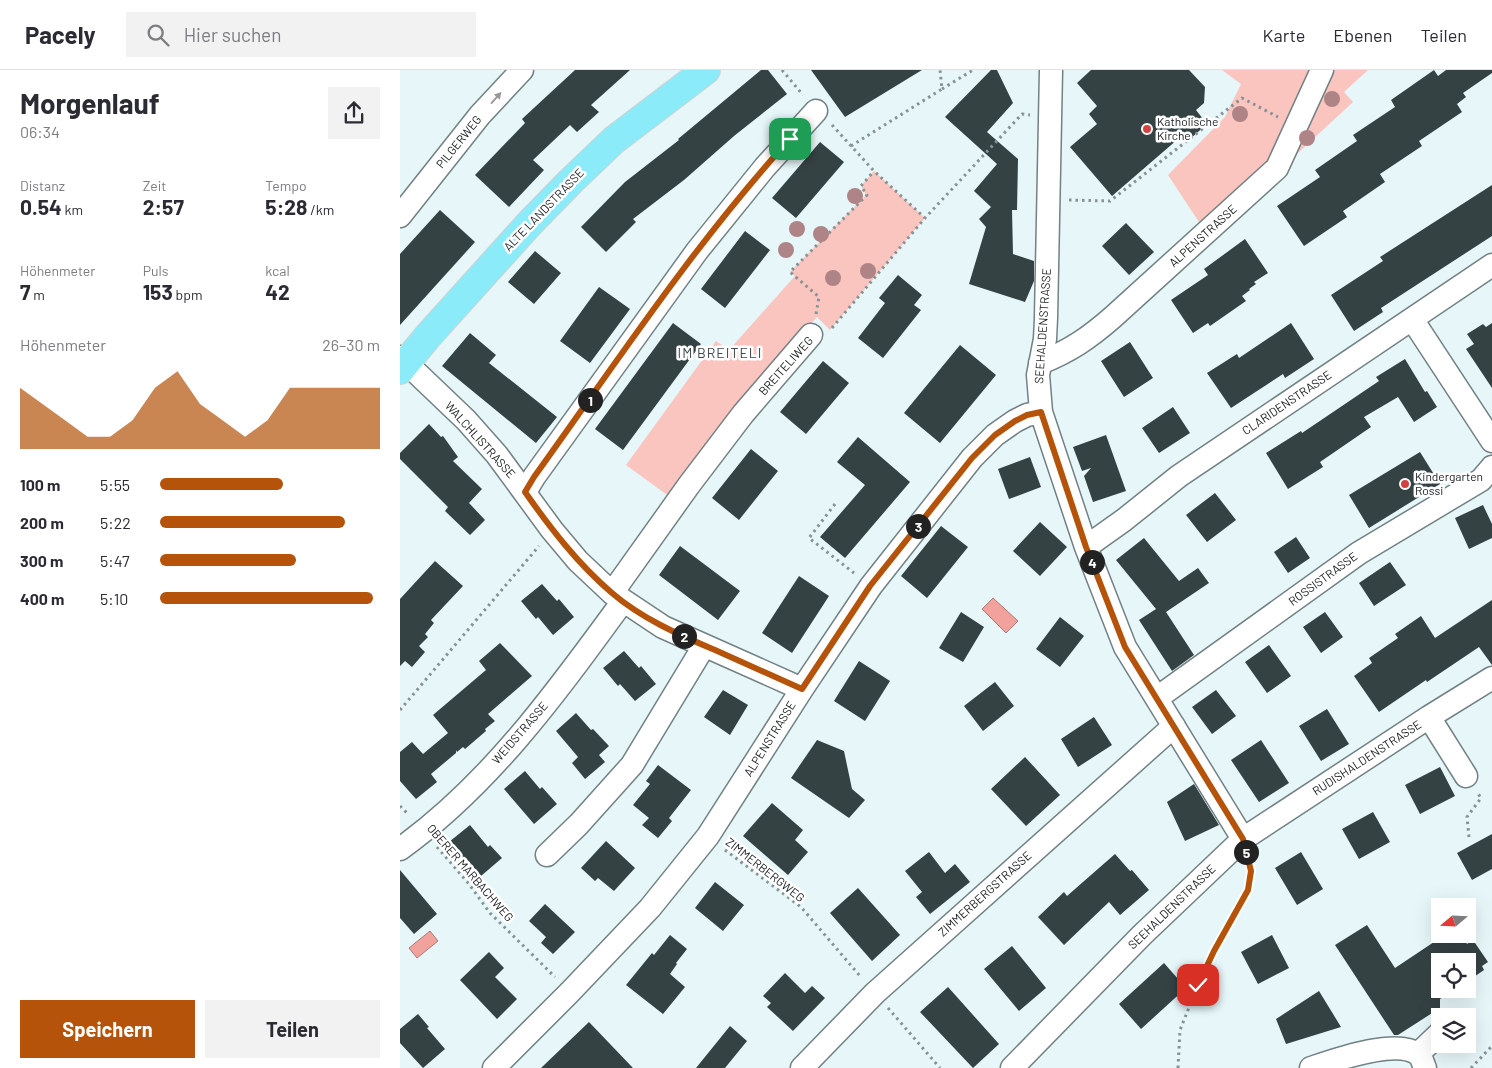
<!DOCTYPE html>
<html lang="de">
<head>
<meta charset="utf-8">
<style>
	body { margin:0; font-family:Barlow,sans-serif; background:#f2f2f3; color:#2b2b33; height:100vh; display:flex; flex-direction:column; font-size:19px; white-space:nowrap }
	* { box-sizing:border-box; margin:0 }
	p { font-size:16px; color:#7c7c81 }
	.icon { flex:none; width:28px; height:28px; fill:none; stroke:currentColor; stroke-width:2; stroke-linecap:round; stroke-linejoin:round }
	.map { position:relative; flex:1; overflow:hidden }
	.panel { display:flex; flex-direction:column; background:#fff; width:400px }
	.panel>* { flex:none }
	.needle { width:32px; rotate:251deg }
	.fabs { position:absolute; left:1031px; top:828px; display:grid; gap:10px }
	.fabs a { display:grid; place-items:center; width:45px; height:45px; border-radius:0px; background:#fff; box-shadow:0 5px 20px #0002; font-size:25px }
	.pin { position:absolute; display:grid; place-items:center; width:42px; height:42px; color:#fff; margin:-21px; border-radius:10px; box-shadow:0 2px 8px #0006 }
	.km { position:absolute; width:25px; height:25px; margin:-12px; border-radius:50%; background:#222; color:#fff; font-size:14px; line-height:25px; text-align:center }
	.round { display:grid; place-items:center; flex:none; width:52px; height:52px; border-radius:0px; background:#f2f2f3 }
	.summary { display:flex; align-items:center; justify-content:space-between; height:85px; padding:0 20px }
	h1 { font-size:28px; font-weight:700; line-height:38px }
	.metrics { display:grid; grid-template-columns:repeat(3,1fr); gap:8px; height:85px; padding:5px 20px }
	.metrics div { display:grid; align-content:center }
	.metrics b { font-size:21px; font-weight:700 }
	.metrics small { font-size:14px; font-weight:400 }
	.metrics p { font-size:14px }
	.chart { height:140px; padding:10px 20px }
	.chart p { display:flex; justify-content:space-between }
	.chart svg { width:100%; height:90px; margin-top:5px; fill:#b45309; opacity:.7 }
	.button { display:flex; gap:10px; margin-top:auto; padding:10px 20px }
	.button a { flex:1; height:58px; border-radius:0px; background:#b45309; color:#fff; font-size:20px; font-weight:700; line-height:58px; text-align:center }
	.button a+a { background:#f2f2f3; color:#2b2b33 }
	ul { padding:0 20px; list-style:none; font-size:16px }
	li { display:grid; grid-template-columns:80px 60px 1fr; align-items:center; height:38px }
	li i { height:12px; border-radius:6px; background:#b45309 }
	header { display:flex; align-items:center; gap:30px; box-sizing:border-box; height:70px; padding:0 25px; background:#fff; border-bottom:1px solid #e1e1e2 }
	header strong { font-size:24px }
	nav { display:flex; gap:28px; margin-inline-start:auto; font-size:18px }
	.search { width:350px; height:45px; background:#f2f2f3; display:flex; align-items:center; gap:12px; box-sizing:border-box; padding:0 18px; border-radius:0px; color:#7c7c81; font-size:19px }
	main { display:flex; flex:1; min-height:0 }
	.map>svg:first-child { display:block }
	.green { fill:#fac4bf }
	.water { fill:#f1a29c; stroke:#b07a76 }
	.building { fill:#354244 }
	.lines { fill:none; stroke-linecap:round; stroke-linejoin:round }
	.minor-casing { stroke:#728183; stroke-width:25 }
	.major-casing { stroke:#d1d2d2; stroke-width:30 }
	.path { stroke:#879294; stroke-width:3; stroke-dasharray:2.5 4; stroke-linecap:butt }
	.minor { stroke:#fff; stroke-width:22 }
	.major { stroke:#8bebf8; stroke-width:28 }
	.tree { fill:#ae8486 }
	.oneway { fill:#97999a }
	.route-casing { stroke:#fff; stroke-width:10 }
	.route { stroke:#b45309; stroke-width:6 }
	.poi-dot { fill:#d24243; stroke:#fff; stroke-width:2 }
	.labels { text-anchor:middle; stroke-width:5; stroke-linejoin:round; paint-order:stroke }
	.poi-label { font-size:12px; fill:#181d1e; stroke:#fff; text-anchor:start }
	.street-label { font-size:12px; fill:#181d1e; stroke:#fff }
	.neighbourhood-label { font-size:14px; letter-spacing:1px; fill:#3b494b; stroke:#fff }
</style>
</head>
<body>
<header>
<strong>Pacely</strong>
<div class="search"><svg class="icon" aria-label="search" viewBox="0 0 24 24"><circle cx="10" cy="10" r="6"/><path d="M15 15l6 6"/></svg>Hier suchen</div>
<nav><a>Karte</a><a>Ebenen</a><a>Teilen</a></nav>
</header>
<main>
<section class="panel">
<div class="summary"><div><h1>Morgenlauf</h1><p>06:34</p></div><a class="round"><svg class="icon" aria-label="share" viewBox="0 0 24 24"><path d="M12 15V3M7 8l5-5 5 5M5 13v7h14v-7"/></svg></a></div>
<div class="metrics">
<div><p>Distanz</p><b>0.54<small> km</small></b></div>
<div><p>Zeit</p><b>2:57</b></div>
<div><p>Tempo</p><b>5:28<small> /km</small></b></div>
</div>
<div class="metrics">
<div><p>Höhenmeter</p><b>7<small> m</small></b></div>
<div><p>Puls</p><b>153<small> bpm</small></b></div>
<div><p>kcal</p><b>42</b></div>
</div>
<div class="chart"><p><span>Höhenmeter</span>26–30 m</p>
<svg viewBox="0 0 160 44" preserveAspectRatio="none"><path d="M0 44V14L10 22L20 30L30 38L40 38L50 30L60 14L70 6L80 22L90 30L100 38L110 30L120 14L130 14L140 14L150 14L160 14V44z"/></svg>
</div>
<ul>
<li><b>100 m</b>5:55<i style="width:56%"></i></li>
<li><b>200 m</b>5:22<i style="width:84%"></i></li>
<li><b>300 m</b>5:47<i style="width:62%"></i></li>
<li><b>400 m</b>5:10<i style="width:97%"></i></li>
</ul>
<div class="button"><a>Speichern</a><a>Teilen</a></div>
</section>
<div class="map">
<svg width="1092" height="998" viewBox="0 0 1092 998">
	<rect width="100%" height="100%" fill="#e6f6f9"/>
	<path class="green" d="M 822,0 L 913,0 L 872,95 L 801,155 L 768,105 L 825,47 L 841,14 Z
		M 930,0 L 968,0 L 944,22 L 953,32 L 885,95 Z
		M 474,101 L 525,148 L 430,260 L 417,247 L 393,274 L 270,427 L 226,395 L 316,271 L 329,280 L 395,206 L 390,202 L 466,125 L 461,116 Z"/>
	<path class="water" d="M 593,528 L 618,551 L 606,563 L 582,539 Z
		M 30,861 L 38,871 L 17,888 L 9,878 Z"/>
	<path class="building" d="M 175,0 L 230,0 L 191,35 L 199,42 L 177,62 L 170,55 L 133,90 L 144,100 L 109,137 L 75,105 L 125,53 L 122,49 Z
		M 361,0 L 368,0 L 387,24 L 334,66 L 284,110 L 233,149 L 236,152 L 206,182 L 181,157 L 225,112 L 279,70 L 278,69 Z
		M 411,0 L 522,0 L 445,47 Z
		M 591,0 L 597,0 L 613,33 L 587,62 L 618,89 L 617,140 L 612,140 L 613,184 L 634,191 L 634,211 L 625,232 L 569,214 L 586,157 L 579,149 L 591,137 L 574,121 L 597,94 L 545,47 Z
		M 691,0 L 789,0 L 805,17 L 804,33 L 796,40 L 807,54 L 790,69 L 785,63 L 712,126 L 670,77 L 697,54 L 689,44 L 697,36 L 677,13 Z
		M 1034,0 L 1038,6 L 1046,0 L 1092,0 L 1092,3 L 1063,23 L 1066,27 L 1057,34 L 1062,42 L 1019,71 L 1022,76 L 980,104 L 985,112 L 943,141 L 947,147 L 904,176 L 877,136 L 920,107 L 915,100 L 957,71 L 953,65 L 995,37 L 991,30 Z
		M 420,72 L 444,92 L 396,148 L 372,128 Z
		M 1092,115 L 1092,166 L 981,238 L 983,242 L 954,261 L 931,225 L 983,191 L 980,187 Z
		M 40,140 L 75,172 L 0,255 L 0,184 Z
		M 726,153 L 754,182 L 729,205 L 702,176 Z
		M 345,161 L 370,180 L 325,238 L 301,219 Z
		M 845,169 L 868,203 L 854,212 L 856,214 L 849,219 L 850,220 L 842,226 L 846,231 L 810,256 L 808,253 L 793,263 L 771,230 L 808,205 L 804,199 Z
		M 135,181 L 161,203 L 134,234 L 108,212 Z
		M 498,205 L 522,225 L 514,235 L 521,240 L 483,288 L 458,268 L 485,233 L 479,228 Z
		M 199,217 L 230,239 L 190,293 L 160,271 Z
		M 273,253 L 301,274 L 223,380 L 195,359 Z
		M 891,253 L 914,289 L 885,308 L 883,304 L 831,338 L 807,303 L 837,284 L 839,288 Z
		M 1092,253 L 1092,318 L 1066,279 L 1074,274 L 1067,264 L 1083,254 L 1086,257 Z
		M 70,263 L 96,285 L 89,293 L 157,347 L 136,373 L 42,296 Z
		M 730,272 L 753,308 L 724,327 L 701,291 Z
		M 560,275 L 596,305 L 540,373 L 504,343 Z
		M 1005,289 L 1025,322 L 1027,321 L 1037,337 L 1014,352 L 998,327 L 964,347 L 971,357 L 920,392 L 923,397 L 888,419 L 866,383 L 901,361 L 902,363 L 979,311 L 976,307 Z
		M 423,291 L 449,313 L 406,364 L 380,342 Z
		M 773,337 L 790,363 L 759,383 L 742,358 Z
		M 29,354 L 41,367 L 43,366 L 58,387 L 53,391 L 82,419 L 69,433 L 85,450 L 70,465 L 45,441 L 48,437 L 0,389 L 0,383 Z
		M 706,365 L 726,421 L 693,432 L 684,406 L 691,398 L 682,401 L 673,377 Z
		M 458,367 L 510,412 L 445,488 L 420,467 L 465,415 L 437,392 Z
		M 351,379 L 378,401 L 339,450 L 312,428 Z
		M 1020,382 L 1040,414 L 969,458 L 949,425 Z
		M 630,387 L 641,417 L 609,429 L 598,399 Z
		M 815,423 L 836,450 L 807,472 L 786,445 Z
		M 1083,435 L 1092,454 L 1092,468 L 1069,479 L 1055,448 Z
		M 640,452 L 667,477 L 640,506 L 613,481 Z
		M 541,456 L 568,477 L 527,528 L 501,506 Z
		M 896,467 L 910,488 L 888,503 L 874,482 Z
		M 744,468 L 779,511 L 798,498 L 809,513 L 766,542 L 794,585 L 772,601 L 739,550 L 756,539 L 716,490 Z
		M 280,476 L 340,521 L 318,550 L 259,505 Z
		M 35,491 L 63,516 L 31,550 L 34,553 L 25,564 L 28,567 L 19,576 L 25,582 L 12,597 L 5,591 L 0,596 L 0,529 Z
		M 990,492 L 1006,515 L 974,536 L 959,513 Z
		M 399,506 L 429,526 L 392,583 L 362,563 Z
		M 142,514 L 157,531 L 159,529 L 174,547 L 153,565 L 138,547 L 136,549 L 121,531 Z
		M 1092,530 L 1092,595 L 1079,577 L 1027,612 L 1026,610 L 979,642 L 954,606 L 972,593 L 969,588 L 998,568 L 995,564 L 1021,546 L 1035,568 Z
		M 561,542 L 584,557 L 563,592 L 539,578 Z
		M 925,542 L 943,567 L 921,583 L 903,557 Z
		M 660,547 L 684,566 L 660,597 L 636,579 Z
		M 100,573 L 132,606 L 88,644 L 95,651 L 85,659 L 86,661 L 65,679 L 63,677 L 57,682 L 56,680 L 56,683 L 31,704 L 37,712 L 16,729 L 0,711 L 0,682 L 12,672 L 23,684 L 48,663 L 33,645 L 86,600 L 79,591 Z
		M 869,575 L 891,606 L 867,623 L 845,592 Z
		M 224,581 L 239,598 L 241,596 L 256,614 L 235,631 L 220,614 L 218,616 L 203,598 Z
		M 459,591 L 490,611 L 465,651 L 434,631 Z
		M 595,612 L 614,636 L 583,661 L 564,636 Z
		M 323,620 L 348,635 L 330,665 L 304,647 Z
		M 816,620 L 836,646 L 812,664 L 792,637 Z
		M 927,639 L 949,674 L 921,691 L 899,656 Z
		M 176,643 L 191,660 L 193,659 L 209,676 L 199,685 L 205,692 L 185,709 L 172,693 L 178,687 L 156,661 Z
		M 694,647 L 712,675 L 678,697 L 661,669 Z
		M 417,670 L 444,681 L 452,719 L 465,730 L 449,748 L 391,708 Z
		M 861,670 L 889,713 L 859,732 L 831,690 Z
		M 625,687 L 660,725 L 626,756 L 591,719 Z
		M 258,695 L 291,720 L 269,748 L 272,751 L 258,768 L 242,755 L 249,748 L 233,735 L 250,714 L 246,711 Z
		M 1040,697 L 1055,726 L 1020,744 L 1005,715 Z
		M 125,701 L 140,719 L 142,717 L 157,734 L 134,754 L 104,719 Z
		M 794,714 L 819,755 L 785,771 L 767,732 Z
		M 372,733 L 403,760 L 395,770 L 408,782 L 388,805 L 343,766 Z
		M 973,742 L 990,772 L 959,789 L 942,759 Z
		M 70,755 L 88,777 L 90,775 L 102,788 L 81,806 L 66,788 L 64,790 L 49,772 Z
		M 1092,764 L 1092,799 L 1072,810 L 1057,783 Z
		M 206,771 L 235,798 L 214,821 L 198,808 L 195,811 L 181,798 Z
		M 529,782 L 545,803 L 555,794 L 570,812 L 530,844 L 516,827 L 522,822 L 505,801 Z
		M 901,782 L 923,819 L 897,835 L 875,798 Z
		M 715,784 L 730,801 L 732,800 L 749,820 L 720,845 L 709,832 L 664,875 L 638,847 L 664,822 L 667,826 Z
		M 0,800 L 37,844 L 14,864 L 0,848 Z
		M 315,812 L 344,835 L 323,861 L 295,838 Z
		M 458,818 L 500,865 L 472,891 L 430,843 Z
		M 145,834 L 175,862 L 153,884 L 141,873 L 146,867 L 129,851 Z
		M 967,855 L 995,898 L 1046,864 L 1061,864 L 1067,874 L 1073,870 L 1088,892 L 1082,896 L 1084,900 L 1068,911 L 1068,891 L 1040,891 L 1040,919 L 1056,919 L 1040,929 L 1040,938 L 998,965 L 994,965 L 935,875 Z
		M 270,865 L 287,879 L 276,893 L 277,894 L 270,904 L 285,917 L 263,944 L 226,915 L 252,883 L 254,885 Z
		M 872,865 L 889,898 L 858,914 L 841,882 Z
		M 612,876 L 646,918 L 619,941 L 584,899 Z
		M 89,882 L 104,898 L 95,907 L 117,929 L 97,949 L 60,910 Z
		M 764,893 L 786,918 L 741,959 L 719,934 Z
		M 385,903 L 405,923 L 412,916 L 425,928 L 393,961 L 367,937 L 371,933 L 363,926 Z
		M 548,917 L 599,974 L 573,998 L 520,942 Z
		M 919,921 L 941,957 L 886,974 L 876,949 Z
		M 18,944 L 29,957 L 27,958 L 45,979 L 23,998 L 0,973 L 0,959 Z
		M 189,952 L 233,998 L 141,998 Z
		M 330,956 L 347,971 L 325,998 L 296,998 Z"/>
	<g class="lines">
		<g class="minor-casing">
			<path id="minor" d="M 651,0 L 646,248 L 645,269 L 638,305 L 641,342 L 686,477 L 725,577 L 843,769
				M 0,146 L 80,45 L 122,0
				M 1012,249 L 1092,371
				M 0,287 L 66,350 L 97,385 L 152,460 L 178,491 L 212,523 L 263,557 L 402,619
				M 640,293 C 670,281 689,268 713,247 L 877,98 L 922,0
				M 125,422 L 134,407 L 297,181 L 365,97 L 416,41
				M 686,477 L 724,450 L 779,406 L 1092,195
				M 212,523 L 289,415 L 343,344 L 411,265
				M 757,628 L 959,483 L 1081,410 L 1092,397
				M 1029,647 L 1066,706
				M 0,779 C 91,714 158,620 223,531
				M 147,785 L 179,754 L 232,695 L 304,576
				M 1018,984 L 1040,963
				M 94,998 L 170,922 L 250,838 L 308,766 L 402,619 L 471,516 L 572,388 L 595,365 L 615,351 L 627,345 L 641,342
				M 402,998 L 475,923 L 774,656
				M 612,998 L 742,865 L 843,769 L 1029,647 L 1092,608
				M 911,998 C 935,990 996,968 1018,984 C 1022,987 1023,994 1025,998"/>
		</g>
		<g class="major-casing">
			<path id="major" d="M 0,300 L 28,266 L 130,153 L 171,111 L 214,70 L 306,0"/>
		</g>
		<path class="path" d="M 382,0 L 403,25
			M 542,19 L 573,0
			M 432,55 L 474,101 L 525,148
			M 451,76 L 542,19 L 540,0
			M 669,130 L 710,131 L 842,28 L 878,47
			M 416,244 L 419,227 L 390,202 L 467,125 L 461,116 L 474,101
			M 432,258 L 525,148 L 622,44 L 630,45
			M 435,434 L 409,468 L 454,503
			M 0,640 L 139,476
			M 0,736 L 8,744
			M 1069,767 L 1067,747 L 1081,728 L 1077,722
			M 37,777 L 69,814 L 90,843 L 155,907
			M 325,780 L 401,837 L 460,906
			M 488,938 L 540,998
			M 778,998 L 780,960 L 798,915 L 814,881 L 848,820 L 851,801 L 849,794
			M 1071,998 L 1092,976"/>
		<use href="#minor" class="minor"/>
		<use href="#major" class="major"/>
	</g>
	<g class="tree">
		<circle cx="932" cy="29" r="8"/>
		<circle cx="840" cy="44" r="8"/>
		<circle cx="907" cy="68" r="8"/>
		<circle cx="455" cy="126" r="8"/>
		<circle cx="397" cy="159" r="8"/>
		<circle cx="421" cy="164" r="8"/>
		<circle cx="386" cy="180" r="8"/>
		<circle cx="468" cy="201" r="8"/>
		<circle cx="433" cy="208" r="8"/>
	</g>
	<defs><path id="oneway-solid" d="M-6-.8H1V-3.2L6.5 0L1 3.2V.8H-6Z" transform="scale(1.25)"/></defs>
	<use class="oneway" href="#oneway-solid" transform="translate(96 28) rotate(-48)"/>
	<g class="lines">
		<g class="route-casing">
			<path id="route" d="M 390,69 C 295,173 216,293 134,407 L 125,422 C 151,459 178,494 212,523 C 241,548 279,565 315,580 C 344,593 373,606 402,619 L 470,516 L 572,388 L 595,365 L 615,351 L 627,345 L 641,342 L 686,477 L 725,577 L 843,769 L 851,801 L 848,820 L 814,881 L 798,915"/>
		</g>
		<use href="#route" class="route"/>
	</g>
	<g class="poi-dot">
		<circle cx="747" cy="59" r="5"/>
		<circle cx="1005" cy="414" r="5"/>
	</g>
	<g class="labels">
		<g class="poi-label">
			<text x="757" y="56">Katholische<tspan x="757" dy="14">Kirche</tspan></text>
			<text x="1015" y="411">Kindergarten<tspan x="1015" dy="14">Rossi</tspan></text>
		</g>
		<g class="street-label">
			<text transform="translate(59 72) rotate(-51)" y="4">PILGERWEG</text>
			<text transform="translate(144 140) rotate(-46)" y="4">ALTE LANDSTRASSE</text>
			<text transform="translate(803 166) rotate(-42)" y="4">ALPENSTRASSE</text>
			<text transform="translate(643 256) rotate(-86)" y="4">SEEHALDENSTRASSE</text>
			<text transform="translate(386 296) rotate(-48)" y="4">BREITELIWEG</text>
			<text transform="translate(887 333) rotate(-34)" y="4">CLARIDENSTRASSE</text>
			<text transform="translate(80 370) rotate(48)" y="4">WALCHLISTRASSE</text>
			<text transform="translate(923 509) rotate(-36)" y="4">ROSSISTRASSE</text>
			<text transform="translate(120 663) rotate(-49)" y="4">WEIDSTRASSE</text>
			<text transform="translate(370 669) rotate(-58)" y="4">ALPENSTRASSE</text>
			<text transform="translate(967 688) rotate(-33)" y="4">RUDISHALDENSTRASSE</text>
			<text transform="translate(365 800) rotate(38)" y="4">ZIMMERBERGWEG</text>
			<text transform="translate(70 803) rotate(49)" y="4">OBERER MARBACHWEG</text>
			<text transform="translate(585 824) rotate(-42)" y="4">ZIMMERBERGSTRASSE</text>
			<text transform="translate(772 837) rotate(-44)" y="4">SEEHALDENSTRASSE</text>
		</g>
		<g class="neighbourhood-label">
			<text x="320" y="288">IM BREITELI</text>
		</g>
	</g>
</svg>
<div class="fabs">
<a><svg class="needle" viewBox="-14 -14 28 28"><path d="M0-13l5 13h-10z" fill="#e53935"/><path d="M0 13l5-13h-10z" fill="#7c7c81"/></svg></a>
<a><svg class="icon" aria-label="locate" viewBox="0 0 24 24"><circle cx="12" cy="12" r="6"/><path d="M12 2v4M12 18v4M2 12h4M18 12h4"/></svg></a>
<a><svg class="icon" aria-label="layers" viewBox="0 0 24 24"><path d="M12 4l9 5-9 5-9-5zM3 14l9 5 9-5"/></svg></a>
</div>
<div class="pin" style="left:390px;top:69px;background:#1e9e55"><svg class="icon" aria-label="arrive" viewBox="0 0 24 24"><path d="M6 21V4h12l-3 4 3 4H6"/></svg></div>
<div class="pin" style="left:798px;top:915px;background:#d93025"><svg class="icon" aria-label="check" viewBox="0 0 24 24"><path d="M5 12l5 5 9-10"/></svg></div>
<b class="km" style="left:190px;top:330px">1</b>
<b class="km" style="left:284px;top:566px">2</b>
<b class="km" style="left:518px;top:456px">3</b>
<b class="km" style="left:692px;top:492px">4</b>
<b class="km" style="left:846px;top:782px">5</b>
</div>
</main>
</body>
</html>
